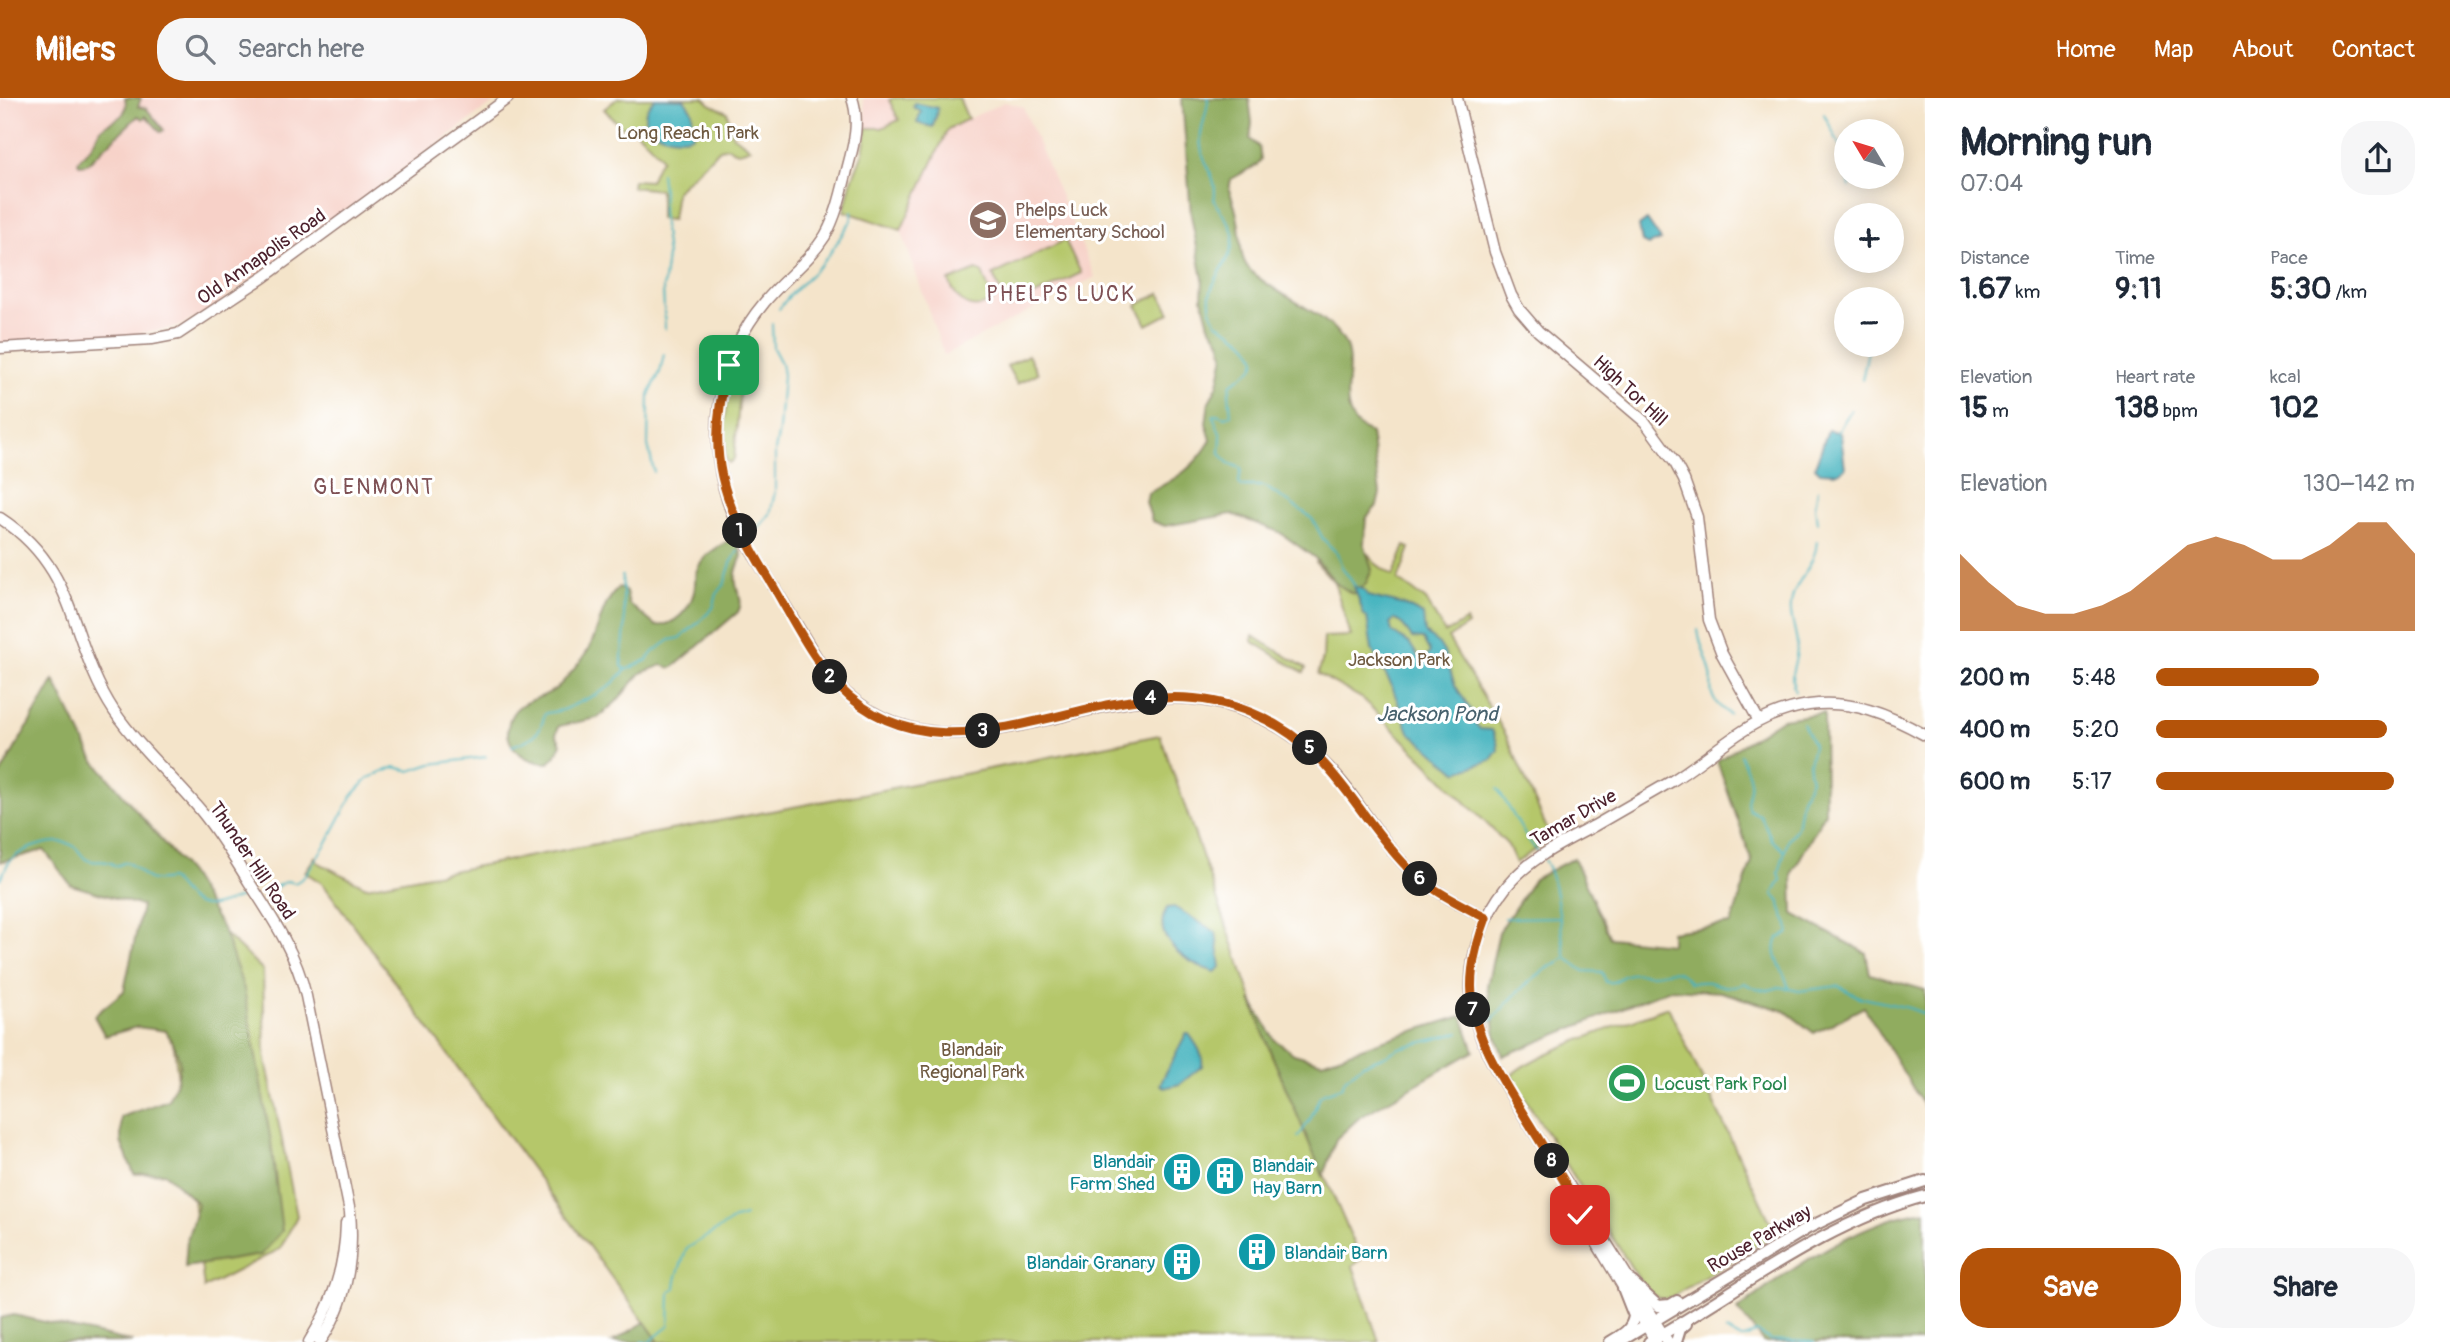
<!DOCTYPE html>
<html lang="en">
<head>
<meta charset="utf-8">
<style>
	body { margin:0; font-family:Pangolin,sans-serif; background:#f6f6f7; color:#1f2937; height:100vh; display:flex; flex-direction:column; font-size:26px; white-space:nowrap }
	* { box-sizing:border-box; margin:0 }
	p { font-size:23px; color:#747a83 }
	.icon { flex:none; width:38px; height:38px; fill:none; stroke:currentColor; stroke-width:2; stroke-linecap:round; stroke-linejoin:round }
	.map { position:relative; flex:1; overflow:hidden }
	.details { display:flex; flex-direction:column; background:#fff; width:525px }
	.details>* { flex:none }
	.needle { width:46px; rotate:308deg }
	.fabs { position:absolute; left:1834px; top:21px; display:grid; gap:14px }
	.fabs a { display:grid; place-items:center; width:70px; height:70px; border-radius:50%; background:#fff; box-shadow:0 4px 18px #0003; font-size:35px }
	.pin { position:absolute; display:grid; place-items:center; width:60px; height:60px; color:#fff; margin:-30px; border-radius:14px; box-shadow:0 4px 10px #0006 }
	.km { position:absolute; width:35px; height:35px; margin:-18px; border-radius:50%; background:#222; color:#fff; font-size:19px; line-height:35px; text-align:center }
	.round { display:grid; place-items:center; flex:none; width:74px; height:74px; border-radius:28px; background:#f6f6f7 }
	.headline { display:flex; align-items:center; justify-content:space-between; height:119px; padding:0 35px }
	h1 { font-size:38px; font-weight:700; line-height:52px }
	.stats { display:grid; grid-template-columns:repeat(3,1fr); gap:10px; height:119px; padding:7px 35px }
	.stats div { display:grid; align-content:center }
	.stats b { font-size:30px; font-weight:700 }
	.stats small { font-size:19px; font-weight:400 }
	.stats p { font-size:19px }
	.chart { height:196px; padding:14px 35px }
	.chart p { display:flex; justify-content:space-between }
	.chart svg { width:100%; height:126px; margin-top:7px; fill:#b45309; opacity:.7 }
	.cta { display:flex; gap:14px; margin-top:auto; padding:14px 35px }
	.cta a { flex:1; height:80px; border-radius:28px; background:#b45309; color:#fff; font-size:28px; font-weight:700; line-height:80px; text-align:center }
	.cta a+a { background:#f6f6f7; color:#1f2937 }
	ul { padding:0 35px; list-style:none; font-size:23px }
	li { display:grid; grid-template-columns:112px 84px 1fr; align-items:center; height:52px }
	li i { height:18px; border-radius:9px; background:#b45309 }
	header { display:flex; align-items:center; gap:42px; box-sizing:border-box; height:98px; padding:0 35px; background:#b45309; color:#fff }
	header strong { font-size:33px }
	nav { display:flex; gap:38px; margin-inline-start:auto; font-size:24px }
	.search { width:490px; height:63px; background:#f6f6f7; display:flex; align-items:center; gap:18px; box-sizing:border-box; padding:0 24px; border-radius:28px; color:#747a83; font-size:26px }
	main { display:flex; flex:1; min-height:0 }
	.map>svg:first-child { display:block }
	.built { fill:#f7d1c8 }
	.green { fill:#b5c76a; stroke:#80734a; stroke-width:2 }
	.forest { fill:#90ac5e; stroke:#6d6644; stroke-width:2 }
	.water { fill:#43b2be; stroke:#466874; stroke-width:2; fill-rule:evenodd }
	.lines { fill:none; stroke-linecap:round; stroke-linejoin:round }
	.stream { stroke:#43b2be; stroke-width:2 }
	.secondary-casing { stroke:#9f827a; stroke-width:13 }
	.primary-casing { stroke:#9f827a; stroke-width:14 }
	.secondary { stroke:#fff; stroke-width:10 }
	.primary { stroke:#fff; stroke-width:10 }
	.route-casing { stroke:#fff; stroke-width:14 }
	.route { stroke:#b45309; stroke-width:9 }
	.labels { text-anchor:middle; stroke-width:6; stroke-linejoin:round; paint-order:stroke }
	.park-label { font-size:19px; fill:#6f5a41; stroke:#fff }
	.education-label { font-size:19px; fill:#785e54; stroke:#fff; text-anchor:start }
	.street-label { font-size:19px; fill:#4a1f2b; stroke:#fff }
	.leisure-label { font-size:19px; fill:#27864d; stroke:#fff; text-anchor:start }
	.culture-label { font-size:19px; fill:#0d838f; stroke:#fff; text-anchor:end }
	.neighbourhood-label { font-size:21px; letter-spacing:2px; fill:#7e5054; stroke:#fff }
	.water-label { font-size:21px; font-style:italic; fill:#47616d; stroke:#fff }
</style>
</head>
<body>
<header>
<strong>Milers</strong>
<div class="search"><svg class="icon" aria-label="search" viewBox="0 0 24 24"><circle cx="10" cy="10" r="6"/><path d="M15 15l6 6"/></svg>Search here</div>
<nav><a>Home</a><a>Map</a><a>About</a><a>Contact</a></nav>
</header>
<main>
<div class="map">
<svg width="1925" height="1244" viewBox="0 0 1925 1244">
	<rect width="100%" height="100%" fill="#fff"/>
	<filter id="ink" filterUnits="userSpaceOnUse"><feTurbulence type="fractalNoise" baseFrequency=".0143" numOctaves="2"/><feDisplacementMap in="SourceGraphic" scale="14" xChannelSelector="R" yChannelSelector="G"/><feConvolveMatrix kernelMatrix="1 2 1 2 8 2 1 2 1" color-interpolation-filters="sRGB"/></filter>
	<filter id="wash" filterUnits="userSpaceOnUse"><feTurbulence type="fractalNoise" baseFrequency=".00686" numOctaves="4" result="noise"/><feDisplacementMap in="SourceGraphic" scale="28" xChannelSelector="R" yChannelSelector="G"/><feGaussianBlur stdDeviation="1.57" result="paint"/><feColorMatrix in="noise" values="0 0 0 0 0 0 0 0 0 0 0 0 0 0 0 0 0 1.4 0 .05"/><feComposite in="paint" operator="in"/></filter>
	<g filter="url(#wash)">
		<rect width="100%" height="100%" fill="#f4e4ca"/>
		<path class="built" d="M 0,0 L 500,0 L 271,168 L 203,216 L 178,229 L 124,238 L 0,246 Z
			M 863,0 L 894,0 L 890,2 L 899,22 L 882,30 L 867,30 Z
			M 1004,4 L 1023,9 L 1095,179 L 944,257 L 901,132 L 948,31 Z"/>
		<path class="green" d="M 618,0 L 704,0 L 710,6 L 727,14 L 733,38 L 751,50 C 741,54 737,56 728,49 L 720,51 L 676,93 L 672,122 L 660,121 L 660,92 L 632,89 L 633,82 L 650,83 L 656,69 L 662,61 L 659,56 L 634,31 L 620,28 L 604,11 Z
			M 894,0 L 959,0 L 968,21 L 948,31 L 901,132 L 844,113 L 851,85 L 863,54 L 867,30 L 882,30 L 899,22 L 889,2 Z
			M 1065,142 L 1081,175 L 1008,210 L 993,177 Z
			M 976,172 L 982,174 L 993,203 C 971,216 957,205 949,183 Z
			M 1160,195 L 1170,215 L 1147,227 L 1137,207 Z
			M 1028,257 L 1038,275 L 1017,286 L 1007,268 Z
			M 738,276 L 741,282 L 734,361 L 729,365 L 726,362 C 722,334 725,305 733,278 Z
			M 1351,432 L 1375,465 L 1393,478 L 1405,448 L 1410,450 L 1398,482 L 1426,502 L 1445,535 L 1466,523 L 1468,527 L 1448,540 L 1506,637 L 1551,740 L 1516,765 L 1508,747 L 1363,601 L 1318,576 L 1323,560 L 1324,539 L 1351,538 L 1334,484 L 1316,464 Z
			M 1253,538 L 1306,570 L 1304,575 L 1252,543 Z
			M 1160,637 L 1271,955 L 1361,1161 L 1353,1168 L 1379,1244 L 659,1244 L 323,786 L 305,774 L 315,759 L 317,764 L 366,789 L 857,697 Z
			M 213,825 L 263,872 L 265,957 L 297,1118 L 280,1151 L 204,1190 L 160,836 Z
			M 1668,909 L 1776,1136 L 1668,1201 C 1657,1202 1651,1195 1643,1188 L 1511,978 C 1529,956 1636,922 1668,909 Z"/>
		<path class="forest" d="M 125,0 L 141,0 L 138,9 L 146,10 L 164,32 L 161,34 L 146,18 L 143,21 L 138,18 L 87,66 L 80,67 L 78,64 C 81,57 89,53 92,47 C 95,42 97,37 100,32 C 110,20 130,23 125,0 Z
			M 1182,0 L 1249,0 L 1252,25 L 1250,41 L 1259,49 L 1261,61 L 1257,67 L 1231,81 L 1229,92 C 1234,104 1237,115 1239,128 C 1242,145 1238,160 1251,173 C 1277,199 1327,213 1344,244 C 1357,267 1338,301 1354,323 C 1358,329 1365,332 1371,336 L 1380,395 L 1377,408 L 1366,420 L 1364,445 L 1372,472 L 1365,487 L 1353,496 L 1337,486 L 1315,460 L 1279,434 L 1232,416 L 1165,428 L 1152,423 L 1146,404 L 1148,395 C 1176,381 1195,370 1211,342 L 1206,325 L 1209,304 L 1218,286 L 1224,257 L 1220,243 L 1209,227 L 1202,200 L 1203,181 L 1191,117 Z
			M 728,443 L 738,446 L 742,458 C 738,467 734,476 736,486 C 738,497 744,503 738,514 L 676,567 L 671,570 L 662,567 L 641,575 L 615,605 L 597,620 L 559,628 L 556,636 L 561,646 L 556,657 L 549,665 C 536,665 524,661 515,651 C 504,639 506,618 520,608 C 531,600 545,600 558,589 C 567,580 575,570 583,560 C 601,536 597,511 619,489 L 626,494 L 629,506 L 656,528 C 675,527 689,513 694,494 C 696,487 694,479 697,472 C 702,458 716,450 728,443 Z
			M 54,582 L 93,661 L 189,775 L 223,831 L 244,891 L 271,1044 L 282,1133 L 261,1157 L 185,1169 L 187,1142 L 198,1106 L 165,1075 L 134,1076 L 121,1044 L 121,1019 L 168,1002 C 184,969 184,965 166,933 L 137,929 L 105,938 L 94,918 L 124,893 L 142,808 L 71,787 L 44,752 L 0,764 L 0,677 Z
			M 1824,615 L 1825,715 L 1792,775 L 1793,816 L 1866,855 L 1870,876 L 1925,892 L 1925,1010 L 1864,909 L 1814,935 L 1785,913 L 1721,894 L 1670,891 L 1503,958 L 1496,937 L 1487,888 L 1499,834 L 1534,781 L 1574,760 L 1610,840 L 1671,846 L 1671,834 L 1731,826 L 1752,763 L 1717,663 L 1782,621 Z
			M 1251,902 L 1275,942 L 1294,956 L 1322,964 L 1381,943 L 1462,918 L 1474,953 L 1360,1019 L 1336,1041 L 1323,1078 L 1271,955 Z
			M 1925,1113 L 1925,1244 L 1763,1244 L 1738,1212 C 1788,1172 1861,1122 1925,1113 Z
			M 14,1217 L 133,1244 L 0,1244 L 0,1220 Z
			M 645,1224 L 659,1244 L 612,1244 Z"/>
		<path class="water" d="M 655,0 L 684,1 L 692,13 L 693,37 C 680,46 622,34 655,0 Z
			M 915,5 L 938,10 L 933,29 L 917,25 L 921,13 L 913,9 Z
			M 1647,122 L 1661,142 L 1648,147 L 1642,144 L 1639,128 Z
			M 1828,332 L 1838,334 L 1841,337 L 1845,370 L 1838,375 L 1820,374 L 1815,369 Z
			M 1354,488 L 1364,492 L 1368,498 L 1404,507 L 1423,517 L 1425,535 L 1439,546 L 1444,554 L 1455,587 L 1470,611 L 1476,626 L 1480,631 L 1492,632 L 1497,643 L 1498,652 L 1491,662 L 1457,674 L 1409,634 L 1391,586 L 1372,552 L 1367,519 L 1364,517 ZM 1395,521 L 1403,527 L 1412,540 L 1423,541 L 1430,554 L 1424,562 L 1419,560 L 1410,546 L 1392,534 L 1390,525 Z
			M 1174,809 L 1216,834 L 1221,869 L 1215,874 C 1189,867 1149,841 1167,810 Z
			M 1186,936 L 1189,936 C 1196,946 1204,956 1202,968 L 1180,986 L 1164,990 L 1160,986 Z
			M 1631,972 L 1641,993 L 1637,995 L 1632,989 L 1621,994 L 1614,980 Z"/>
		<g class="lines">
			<path class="stream" d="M 1208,0 C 1208,17 1198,32 1201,49 C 1203,67 1219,80 1214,102 C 1219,114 1231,123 1233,136 C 1236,171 1193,186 1217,225 C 1233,235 1251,243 1256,262 L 1253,270 L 1231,286 L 1229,295 L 1231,317 L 1224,319 L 1217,316 L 1213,318 L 1221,338 L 1220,355 L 1228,365 L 1241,370 L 1239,385 L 1241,388 L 1264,388 L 1308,417 L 1313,422 L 1323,441 L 1337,455 L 1342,469 L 1355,488
				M 1824,16 L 1840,48 L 1846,65
				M 661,75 L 663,93 L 662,113 L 667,158 L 663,191 L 665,231
				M 1848,79 L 1850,89
				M 1852,116 L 1852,117
				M 779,211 C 793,191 813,177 828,158 C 837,146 843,133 852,122 L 852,114
				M 1862,282 L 1869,247
				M 1837,335 L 1851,312
				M 654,374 L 648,347 L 649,297 L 660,274 L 664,256
				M 1817,425 L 1815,409 L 1818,391
				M 754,435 L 770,416 L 775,394 L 775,353 L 779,332 L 783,277 L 781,265 L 773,250 L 772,226
				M 622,478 L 625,530 L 622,559 L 622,568 L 626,572
				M 1698,532 C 1700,549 1709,563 1711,576 C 1713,585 1709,591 1713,599 C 1716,607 1723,611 1729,616
				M 1795,593 C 1788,572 1796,570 1797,551 C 1798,532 1786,517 1793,497 C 1800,477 1816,465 1817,443
				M 512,648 C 529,642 542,637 544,617 L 547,615 L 563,612 L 597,596 L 609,589 L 626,572 L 647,562 L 653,554 L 670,542 L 680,540 L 699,524 L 713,510 L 717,496 L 724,487 L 731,465 L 738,453
				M 1740,657 C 1744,667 1752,679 1750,690 C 1749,700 1745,702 1749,712 L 1760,717 L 1772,742 L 1783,752
				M 1498,691 L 1525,737 L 1538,755
				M 1544,762 C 1558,781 1560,834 1566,860 L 1584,873 L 1602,874 L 1606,884 C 1616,886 1617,880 1626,877 C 1634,874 1641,876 1649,876 C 1668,877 1674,865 1690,884 C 1696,885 1703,883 1709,884 C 1722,887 1731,893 1744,885 L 1756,891 L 1769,892 L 1780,889 L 1799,893 L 1838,888 L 1859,899 L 1909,910 L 1925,916
				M 0,781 C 5,775 5,768 10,763 C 23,749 59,737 75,749 C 79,752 81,758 86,761 C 94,767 103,759 116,768 L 126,764 C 148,775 139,786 170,781 C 178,786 182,795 189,801 C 206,816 226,804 244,798
				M 272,791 L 287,783 L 295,785 L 303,780 L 326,746 L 352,698 L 369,680 L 395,669 L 410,673 L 431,666 L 486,659
				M 1505,820 L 1558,819
				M 1788,889 C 1786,873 1769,858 1778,840 L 1788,836 C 1791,824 1780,816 1780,804 L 1773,796 L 1781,782 L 1779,775 L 1788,741 L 1797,730 L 1802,700 L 1811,682 C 1806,663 1811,663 1813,647 L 1803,625
				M 1491,923 C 1514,897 1534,875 1566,860
				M 1925,929 L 1923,933 L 1925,938
				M 1298,1039 L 1310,1022 L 1320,998 L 1324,995 L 1342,989 L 1345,981 L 1363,966 L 1383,959 L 1399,950 L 1459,935
				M 1726,1233 C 1740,1240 1742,1244 1756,1234 L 1771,1242 L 1814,1244
				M 641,1244 L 646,1244
				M 649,1244 L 669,1228 L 670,1194 L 675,1190 C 675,1178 683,1164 686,1151 L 735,1121 L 745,1118"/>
		</g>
	</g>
	<g filter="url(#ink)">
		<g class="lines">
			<g class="secondary-casing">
				<path id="secondary" d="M 852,0 C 860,23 854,46 848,68 C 842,92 837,117 825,138 C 808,165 783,181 764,205 C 721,256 708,326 724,390 C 733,428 757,461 777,494 C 795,523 811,552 830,580 C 913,667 1001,630 1103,609 C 1137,602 1169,597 1203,602 C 1264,612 1311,644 1348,692 C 1367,718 1384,745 1406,768 C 1429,791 1457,805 1486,820
					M 1457,0 L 1495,154 L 1511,197 L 1519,211 L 1538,233 L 1645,324 L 1675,365 L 1684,382 L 1697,419 L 1709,522 L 1722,556 L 1759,623
					M 0,250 L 152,241 L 178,236 L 264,179 L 508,0
					M 0,420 C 80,472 68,543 114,613 C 139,650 174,680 202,714 C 220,736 234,760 249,784 C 273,821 296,855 306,898 L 350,1114 C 354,1161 347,1205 320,1244
					M 1571,1102 L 1656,1244
					M 309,1244 C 332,1207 345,1170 346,1125
					M 1668,1244 C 1642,1204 1619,1163 1592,1123 C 1569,1087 1545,1052 1523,1016 C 1498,976 1473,939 1471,891 C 1470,853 1484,817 1507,788 C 1530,760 1562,745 1594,728 C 1620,713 1646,698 1672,683 C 1719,654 1751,615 1809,607 C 1852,601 1889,617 1925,637"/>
			</g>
			<g class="primary-casing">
				<path id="primary" d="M 1632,1184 L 1658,1208 L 1670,1207 L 1677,1203
					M 1610,1244 C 1622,1237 1632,1232 1634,1218 L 1623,1190
					M 1619,1244 L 1808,1130 L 1866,1102 L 1925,1083
					M 1649,1244 C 1738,1193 1824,1125 1925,1098
					M 1676,1244 L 1680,1231 L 1686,1226"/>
			</g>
			<use href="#secondary" class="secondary"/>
			<use href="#primary" class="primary"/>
		</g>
	</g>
	<g class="lines" filter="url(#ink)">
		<g class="route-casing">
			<path id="route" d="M 729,267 C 703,355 723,406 769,481 C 789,514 812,561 838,588 C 931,683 1051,605 1160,600 C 1191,598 1223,603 1252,615 C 1331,647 1353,713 1407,769 C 1430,792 1458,805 1486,820 C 1457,896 1474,936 1514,1001 C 1532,1030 1550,1059 1567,1088 L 1569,1098 L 1580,1117"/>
		</g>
		<use href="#route" class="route"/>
	</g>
	<defs>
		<g id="school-disc" transform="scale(2.0125)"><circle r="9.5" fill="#8d6e63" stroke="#fff"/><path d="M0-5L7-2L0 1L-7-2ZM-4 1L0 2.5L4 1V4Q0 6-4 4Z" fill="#fff"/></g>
		<g id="stadium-disc" transform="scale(2.0125)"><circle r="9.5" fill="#2e9e5b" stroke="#fff"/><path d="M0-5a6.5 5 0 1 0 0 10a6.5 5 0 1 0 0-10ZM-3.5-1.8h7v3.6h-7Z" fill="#fff"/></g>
		<g id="building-disc" transform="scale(2.0125)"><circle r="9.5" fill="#0f9aa8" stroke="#fff"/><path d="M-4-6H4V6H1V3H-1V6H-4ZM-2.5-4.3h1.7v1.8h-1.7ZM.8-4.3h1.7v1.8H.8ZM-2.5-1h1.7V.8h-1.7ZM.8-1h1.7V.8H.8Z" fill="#fff"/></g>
	</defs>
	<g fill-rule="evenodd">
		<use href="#school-disc" x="988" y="122"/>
		<use href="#stadium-disc" x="1627" y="985"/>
		<use href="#building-disc" x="1182" y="1074"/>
		<use href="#building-disc" x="1225" y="1078"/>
		<use href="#building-disc" x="1257" y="1154"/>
		<use href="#building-disc" x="1182" y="1164"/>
	</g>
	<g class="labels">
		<g class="park-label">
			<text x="688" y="41">Long Reach 1 Park</text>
			<text x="1399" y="568">Jackson Park</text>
			<text x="972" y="958">Blandair<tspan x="972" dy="22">Regional Park</tspan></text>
		</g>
		<g class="education-label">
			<text x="1015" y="118">Phelps Luck<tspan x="1015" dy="22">Elementary School</tspan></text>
		</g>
		<g class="street-label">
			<text transform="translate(261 158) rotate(-35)" y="7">Old Annapolis Road</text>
			<text transform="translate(1631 292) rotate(43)" y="7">High Tor Hill</text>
			<text transform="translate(1573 719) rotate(-30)" y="7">Tamar Drive</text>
			<text transform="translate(253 762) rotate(56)" y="7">Thunder Hill Road</text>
			<text transform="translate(1759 1140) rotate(-30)" y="7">Rouse Parkway</text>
		</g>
		<g class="leisure-label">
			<text x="1654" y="992">Locust Park Pool</text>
		</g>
		<g class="culture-label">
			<text x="1155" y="1070">Blandair<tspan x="1155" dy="22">Farm Shed</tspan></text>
			<text x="1252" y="1074" text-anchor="start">Blandair<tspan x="1252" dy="22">Hay Barn</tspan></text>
			<text x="1284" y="1161" text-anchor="start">Blandair Barn</text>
			<text x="1155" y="1171">Blandair Granary</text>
		</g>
		<g class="neighbourhood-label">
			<text x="1061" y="203">PHELPS LUCK</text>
			<text x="374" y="396">GLENMONT</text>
		</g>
		<g class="water-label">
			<text x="1437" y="623">Jackson Pond</text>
		</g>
	</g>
</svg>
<div class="fabs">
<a><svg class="needle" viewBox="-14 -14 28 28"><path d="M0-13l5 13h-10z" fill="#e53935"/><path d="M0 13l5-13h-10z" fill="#747a83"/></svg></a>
<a>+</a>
<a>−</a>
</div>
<div class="pin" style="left:729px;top:267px;background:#1e9e55"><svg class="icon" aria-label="arrive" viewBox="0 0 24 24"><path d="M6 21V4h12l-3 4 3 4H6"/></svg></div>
<div class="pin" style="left:1580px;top:1117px;background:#d93025"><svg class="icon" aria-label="check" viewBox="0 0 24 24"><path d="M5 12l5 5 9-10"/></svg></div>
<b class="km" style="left:740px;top:433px">1</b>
<b class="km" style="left:830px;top:579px">2</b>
<b class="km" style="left:983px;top:633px">3</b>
<b class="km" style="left:1151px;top:600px">4</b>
<b class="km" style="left:1310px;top:650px">5</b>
<b class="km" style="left:1420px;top:781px">6</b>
<b class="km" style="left:1473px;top:912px">7</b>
<b class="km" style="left:1552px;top:1063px">8</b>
</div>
<section class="details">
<div class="headline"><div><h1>Morning run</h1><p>07:04</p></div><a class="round"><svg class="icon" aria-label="share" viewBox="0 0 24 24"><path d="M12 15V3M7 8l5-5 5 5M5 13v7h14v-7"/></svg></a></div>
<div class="stats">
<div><p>Distance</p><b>1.67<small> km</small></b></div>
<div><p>Time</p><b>9:11</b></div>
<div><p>Pace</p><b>5:30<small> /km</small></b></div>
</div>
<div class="stats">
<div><p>Elevation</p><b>15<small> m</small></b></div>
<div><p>Heart rate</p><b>138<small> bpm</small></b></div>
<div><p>kcal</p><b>102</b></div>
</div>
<div class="chart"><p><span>Elevation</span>130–142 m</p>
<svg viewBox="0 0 160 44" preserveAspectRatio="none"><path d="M0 44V17L10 27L20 35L30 38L40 38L50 35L60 30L70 22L80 14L90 11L100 14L110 19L120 19L130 14L140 6L150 6L160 17V44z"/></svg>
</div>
<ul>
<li><b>200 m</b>5:48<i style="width:63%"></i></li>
<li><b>400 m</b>5:20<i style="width:89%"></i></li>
<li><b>600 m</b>5:17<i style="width:92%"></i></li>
</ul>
<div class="cta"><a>Save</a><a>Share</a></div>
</section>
</main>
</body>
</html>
